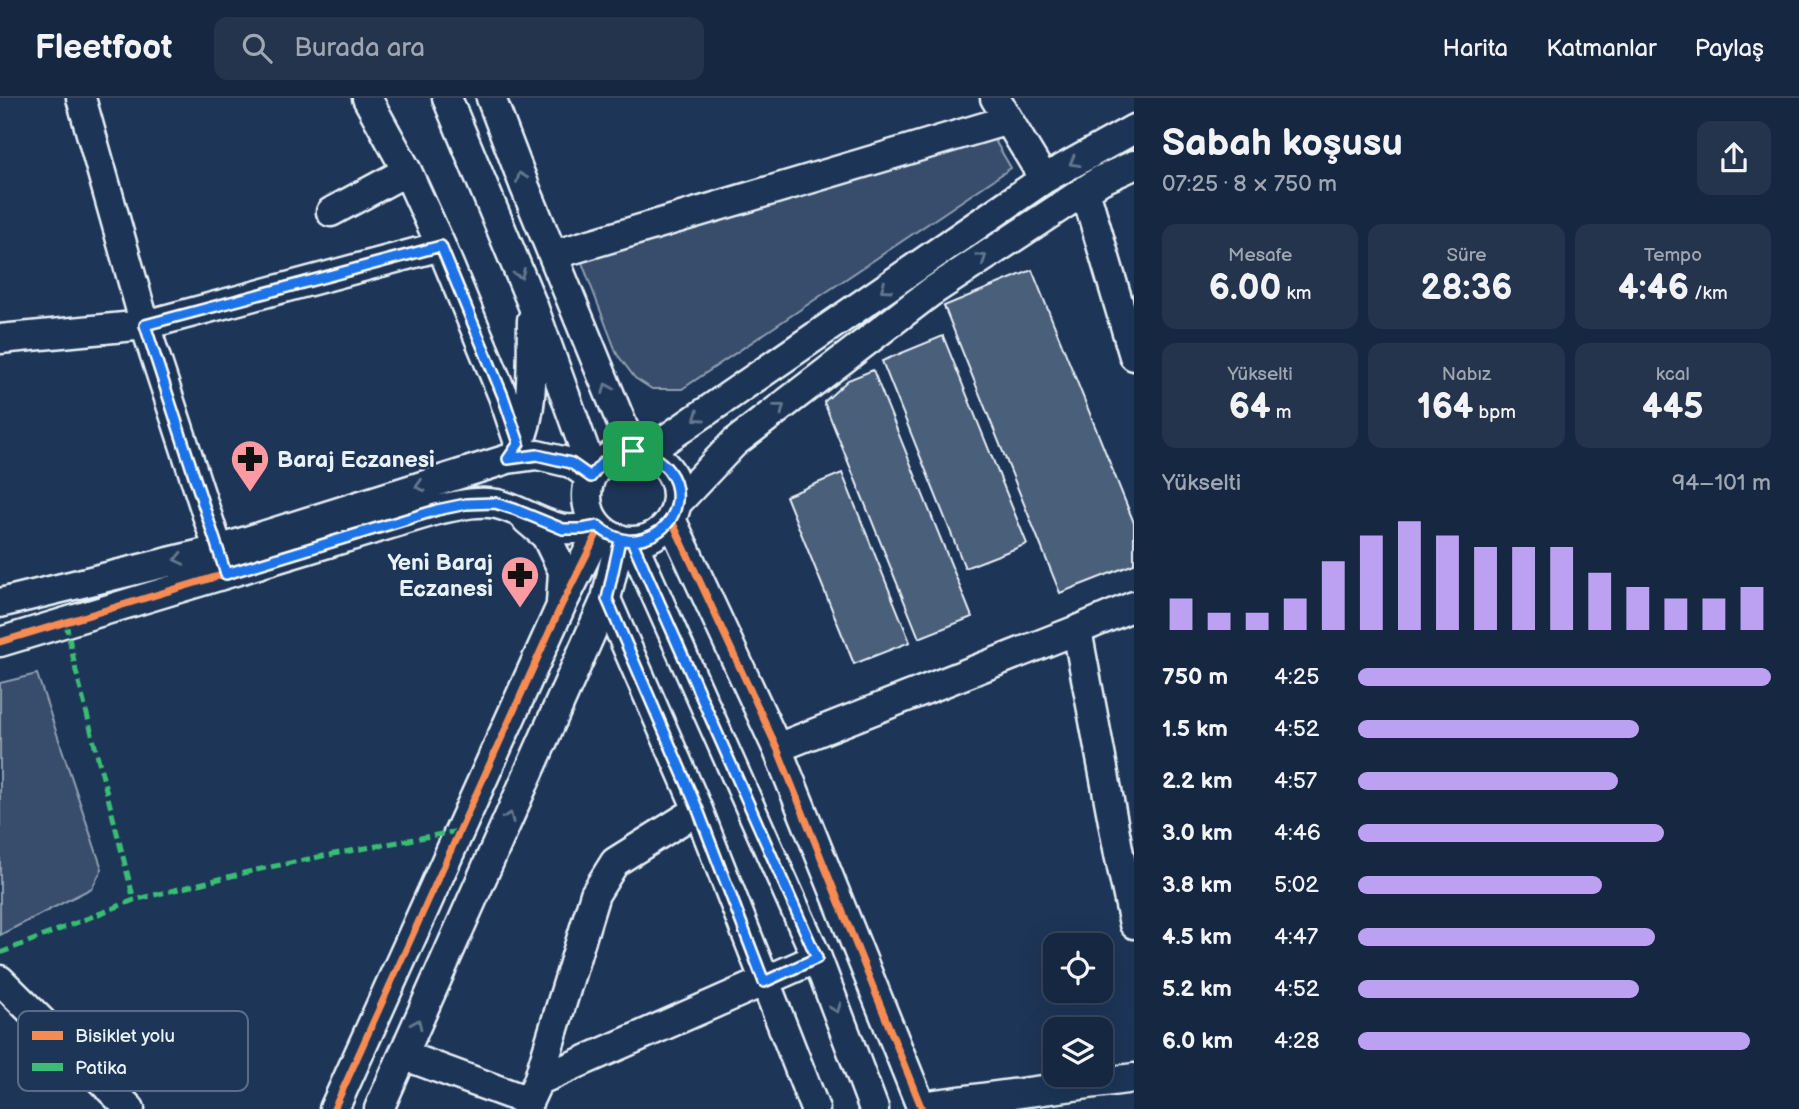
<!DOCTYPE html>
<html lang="tr">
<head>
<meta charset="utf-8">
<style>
	body { margin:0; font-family:"Balsamiq Sans",sans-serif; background:#23344c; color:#f1f3f6; height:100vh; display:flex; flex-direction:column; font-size:26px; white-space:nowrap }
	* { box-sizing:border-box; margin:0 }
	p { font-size:23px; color:#9ea6b1 }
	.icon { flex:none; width:38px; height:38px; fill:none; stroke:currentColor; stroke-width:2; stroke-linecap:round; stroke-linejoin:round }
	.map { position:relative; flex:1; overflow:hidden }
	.drawer { display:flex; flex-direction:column; background:#162841; width:665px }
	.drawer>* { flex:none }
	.tools { position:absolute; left:1043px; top:835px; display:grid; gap:14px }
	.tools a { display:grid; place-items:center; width:70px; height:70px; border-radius:14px; background:#162841; box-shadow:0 7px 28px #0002,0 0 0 2px #35445a; font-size:35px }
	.pin { position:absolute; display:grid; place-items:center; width:60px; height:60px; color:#fff; margin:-30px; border-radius:14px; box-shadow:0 4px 10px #0006 }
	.round { display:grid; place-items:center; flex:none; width:74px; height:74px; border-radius:14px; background:#23344c }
	.headline { display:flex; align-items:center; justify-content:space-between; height:119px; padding:0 28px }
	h1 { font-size:38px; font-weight:700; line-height:52px }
	.metrics { display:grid; grid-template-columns:repeat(3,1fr); gap:10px; height:119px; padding:7px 28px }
	.metrics div { display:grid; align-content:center; border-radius:14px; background:#23344c; text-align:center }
	.metrics b { font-size:35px; font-weight:700 }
	.metrics small { font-size:19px; font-weight:400 }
	.metrics p { font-size:19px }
	.chart { height:196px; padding:14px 28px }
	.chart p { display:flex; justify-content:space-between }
	.chart svg { width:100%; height:126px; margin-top:7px; stroke:#bca0f2; stroke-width:6 }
	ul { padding:0 28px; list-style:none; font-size:23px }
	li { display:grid; grid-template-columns:112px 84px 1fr; align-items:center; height:52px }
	li i { height:18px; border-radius:9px; background:#bca0f2 }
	header { display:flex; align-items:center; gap:42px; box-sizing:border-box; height:98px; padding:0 35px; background:#162841; border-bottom:2px solid #35445a }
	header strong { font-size:33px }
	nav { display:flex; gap:38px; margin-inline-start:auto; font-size:24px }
	.search { width:490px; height:63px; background:#23344c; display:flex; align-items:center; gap:18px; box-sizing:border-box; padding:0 24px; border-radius:14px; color:#9ea6b1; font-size:26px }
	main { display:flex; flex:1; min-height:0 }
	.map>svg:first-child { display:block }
	.green { fill:#374d6c; stroke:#909fb2; stroke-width:2 }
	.building { fill:#495e7a; stroke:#e8f1f8; stroke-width:2 }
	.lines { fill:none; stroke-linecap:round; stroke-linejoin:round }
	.minor-casing { stroke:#e8f1f8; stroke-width:33 }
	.minor { stroke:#1d3557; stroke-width:28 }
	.quiet { stroke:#3abd76; stroke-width:5; stroke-dasharray:10 5; stroke-linecap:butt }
	.cycleway-casing { stroke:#1d3557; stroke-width:11 }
	.cycleway { stroke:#f68b52; stroke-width:7 }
	.oneway { stroke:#64778f }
	.route-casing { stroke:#fff; stroke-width:14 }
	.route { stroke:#1a73e8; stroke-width:9 }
	.labels { text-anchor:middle; stroke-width:5; stroke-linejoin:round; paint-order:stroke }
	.poi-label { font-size:23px; font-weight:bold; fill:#e8f1f8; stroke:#1d3557; text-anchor:start }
	.key { fill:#1d3557; stroke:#5a6d87; stroke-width:2 }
	.key-label { font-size:19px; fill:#e8f1f8 }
</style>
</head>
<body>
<header>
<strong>Fleetfoot</strong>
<div class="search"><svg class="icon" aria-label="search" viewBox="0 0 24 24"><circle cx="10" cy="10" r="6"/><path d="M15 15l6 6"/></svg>Burada ara</div>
<nav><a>Harita</a><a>Katmanlar</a><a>Paylaş</a></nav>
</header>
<main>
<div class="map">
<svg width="1134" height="1011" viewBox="0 0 1134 1011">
	<rect width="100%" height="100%" fill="#1d3557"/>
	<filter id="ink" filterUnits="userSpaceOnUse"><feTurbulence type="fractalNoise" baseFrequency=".0143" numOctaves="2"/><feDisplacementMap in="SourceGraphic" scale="14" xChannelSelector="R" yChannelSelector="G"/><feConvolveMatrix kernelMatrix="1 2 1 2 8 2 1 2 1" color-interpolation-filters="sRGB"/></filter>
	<g filter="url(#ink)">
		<path class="green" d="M 993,39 L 1011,70 L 682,291 L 652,291 L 635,280 L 617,256 L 578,154 Z
			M 37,576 L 102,771 L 92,790 L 0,837 L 0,585 Z"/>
		<path class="building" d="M 1032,172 L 1134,425 L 1134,466 L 1060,495 L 944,208 Z
			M 943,238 L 1027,446 L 965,470 L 882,263 Z
			M 873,272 L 972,519 L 919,540 L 824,304 L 848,282 Z
			M 842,375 L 910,544 L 854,566 L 786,398 Z"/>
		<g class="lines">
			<g class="minor-casing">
				<path id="minor" d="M 81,0 L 145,227 L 224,469
					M 367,0 L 407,73 L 441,148 L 503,298 L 519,345
					M 447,0 L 533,208 L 593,375
					M 491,0 L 525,89 L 633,353
					M 995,0 L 1044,81
					M 1085,92 L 1134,258
					M 331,114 L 407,73
					M 553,157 L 1008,22
					M 0,241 L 145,227 L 441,148
					M 518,347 C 535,313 531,260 532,222
					M587 398a45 45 0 1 1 90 0a45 45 0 1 1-90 0Z
					M 646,355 L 1044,81 L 1134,31
					M 676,406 L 734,345 L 931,194 L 1101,82 L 1134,67
					M 671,421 L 777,650 L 922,1011
					M 527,422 L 546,438 L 563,473 L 561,505
					M 632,443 L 817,860 L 874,1011
					M 606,501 L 698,712 L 815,1011
					M 0,505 L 218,452 L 508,361 L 537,357 L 571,365 L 591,379
					M 1077,532 L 1119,756 L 1134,826
					M 0,544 L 437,412 C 456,408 478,402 497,406 C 519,411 545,429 565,431 C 577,432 587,430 598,428
					M 777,650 L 1077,532 L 1134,508
					M 0,882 L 130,1011
					M 403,957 L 528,1003
					M 538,983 L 817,860
					M 921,1008 L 1134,980
					M 334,1011 L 561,508 L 600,430
					M 379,1011 L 606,501 L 620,441
					M 525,1011 L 538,983 L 595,796 L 615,764 L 698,712"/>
			</g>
			<use href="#minor" class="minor"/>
			<path class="quiet" d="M 66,525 L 76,573 L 134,802
				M 0,855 L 134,802 L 256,772 L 328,757 L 458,733"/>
			<g class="cycleway-casing">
				<path id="cycleway" d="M 671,421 L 777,650 L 922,1011
					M 0,544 L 437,412 C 456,408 478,402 497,406 C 519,411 545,429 565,431 C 577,432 587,430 598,428
					M 334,1011 L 561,508 L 600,430"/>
			</g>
			<use href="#cycleway" class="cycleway"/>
		</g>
		<defs><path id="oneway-chevron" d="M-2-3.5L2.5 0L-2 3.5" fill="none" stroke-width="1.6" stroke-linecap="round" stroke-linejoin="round" transform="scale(1.75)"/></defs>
		<g class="oneway">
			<use href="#oneway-chevron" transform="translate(1074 64) rotate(151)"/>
			<use href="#oneway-chevron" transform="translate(521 79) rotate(-111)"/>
			<use href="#oneway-chevron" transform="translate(982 160) rotate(-33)"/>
			<use href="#oneway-chevron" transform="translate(520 176) rotate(68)"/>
			<use href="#oneway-chevron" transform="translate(885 190) rotate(145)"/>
			<use href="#oneway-chevron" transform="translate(607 290) rotate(-113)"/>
			<use href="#oneway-chevron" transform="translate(780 310) rotate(-38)"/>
			<use href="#oneway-chevron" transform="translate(698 319) rotate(145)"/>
			<use href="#oneway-chevron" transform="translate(420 388) rotate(163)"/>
			<use href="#oneway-chevron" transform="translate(179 461) rotate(167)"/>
			<use href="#oneway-chevron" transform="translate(509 719) rotate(-66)"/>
			<use href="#oneway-chevron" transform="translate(836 910) rotate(69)"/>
			<use href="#oneway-chevron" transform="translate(417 926) rotate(-66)"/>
		</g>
	</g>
	<g class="lines" filter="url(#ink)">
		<g class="route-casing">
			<path id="route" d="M 633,353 C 613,355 602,362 591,379 L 571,365 L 537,357 L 508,361 L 519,345 L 503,298 L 441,148 L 145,227 L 226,476 L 437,412 L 466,406 L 495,405 L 514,411 L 563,431 L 582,431 L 598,428 C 609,438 619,441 632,443 L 817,860 L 764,884 L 698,712 L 607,501 L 620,442 C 687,449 700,364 633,353"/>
		</g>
		<use href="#route" class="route"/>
	</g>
	<defs>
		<g id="pharmacy-pin" transform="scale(2.0125)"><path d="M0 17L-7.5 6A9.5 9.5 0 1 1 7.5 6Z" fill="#ff9aa2" stroke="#1d3557"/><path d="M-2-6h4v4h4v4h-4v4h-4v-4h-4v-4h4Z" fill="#111"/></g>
	</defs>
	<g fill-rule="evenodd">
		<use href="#pharmacy-pin" x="250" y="361"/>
		<use href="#pharmacy-pin" x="520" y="477"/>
	</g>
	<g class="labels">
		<g class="poi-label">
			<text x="277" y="369">Baraj Eczanesi</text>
			<text x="493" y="472" text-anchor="end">Yeni Baraj<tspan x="493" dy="26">Eczanesi</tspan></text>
		</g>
	</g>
	<rect x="18" y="913" width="230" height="80" rx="10" class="key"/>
	<rect x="32" y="933" width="31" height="9" fill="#f68b52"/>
	<rect x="32" y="965" width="31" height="8" fill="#3abd76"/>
	<g class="key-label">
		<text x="75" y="944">Bisiklet yolu</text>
		<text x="75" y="976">Patika</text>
	</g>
</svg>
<div class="tools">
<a><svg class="icon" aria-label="locate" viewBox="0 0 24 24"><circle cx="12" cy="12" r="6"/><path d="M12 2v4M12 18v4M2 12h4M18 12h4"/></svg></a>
<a><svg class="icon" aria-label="layers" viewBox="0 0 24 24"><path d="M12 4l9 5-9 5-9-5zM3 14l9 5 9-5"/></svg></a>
</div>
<div class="pin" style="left:633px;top:353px;background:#1e9e55"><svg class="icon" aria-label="arrive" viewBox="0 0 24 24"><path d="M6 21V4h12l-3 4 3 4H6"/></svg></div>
</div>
<section class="drawer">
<div class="headline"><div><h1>Sabah koşusu</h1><p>07:25 · 8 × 750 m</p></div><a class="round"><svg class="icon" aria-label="share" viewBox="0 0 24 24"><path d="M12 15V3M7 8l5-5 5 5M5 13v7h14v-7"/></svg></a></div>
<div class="metrics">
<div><p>Mesafe</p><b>6.00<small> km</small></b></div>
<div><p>Süre</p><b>28:36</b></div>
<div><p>Tempo</p><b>4:46<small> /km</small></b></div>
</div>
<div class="metrics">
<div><p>Yükselti</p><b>64<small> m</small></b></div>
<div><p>Nabız</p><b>164<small> bpm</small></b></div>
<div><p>kcal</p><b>445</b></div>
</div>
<div class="chart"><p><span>Yükselti</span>94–101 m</p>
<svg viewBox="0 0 160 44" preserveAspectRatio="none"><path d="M5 44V33M15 44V38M25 44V38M35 44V33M45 44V20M55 44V11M65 44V6M75 44V11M85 44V15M95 44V15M105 44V15M115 44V24M125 44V29M135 44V33M145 44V33M155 44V29"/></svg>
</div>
<ul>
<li><b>750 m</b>4:25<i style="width:100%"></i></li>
<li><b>1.5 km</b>4:52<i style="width:68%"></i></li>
<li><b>2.2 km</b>4:57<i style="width:63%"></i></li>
<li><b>3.0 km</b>4:46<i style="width:74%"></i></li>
<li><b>3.8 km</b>5:02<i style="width:59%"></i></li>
<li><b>4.5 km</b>4:47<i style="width:72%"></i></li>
<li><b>5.2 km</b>4:52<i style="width:68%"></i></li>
<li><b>6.0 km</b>4:28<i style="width:95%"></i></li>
</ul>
</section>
</main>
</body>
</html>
